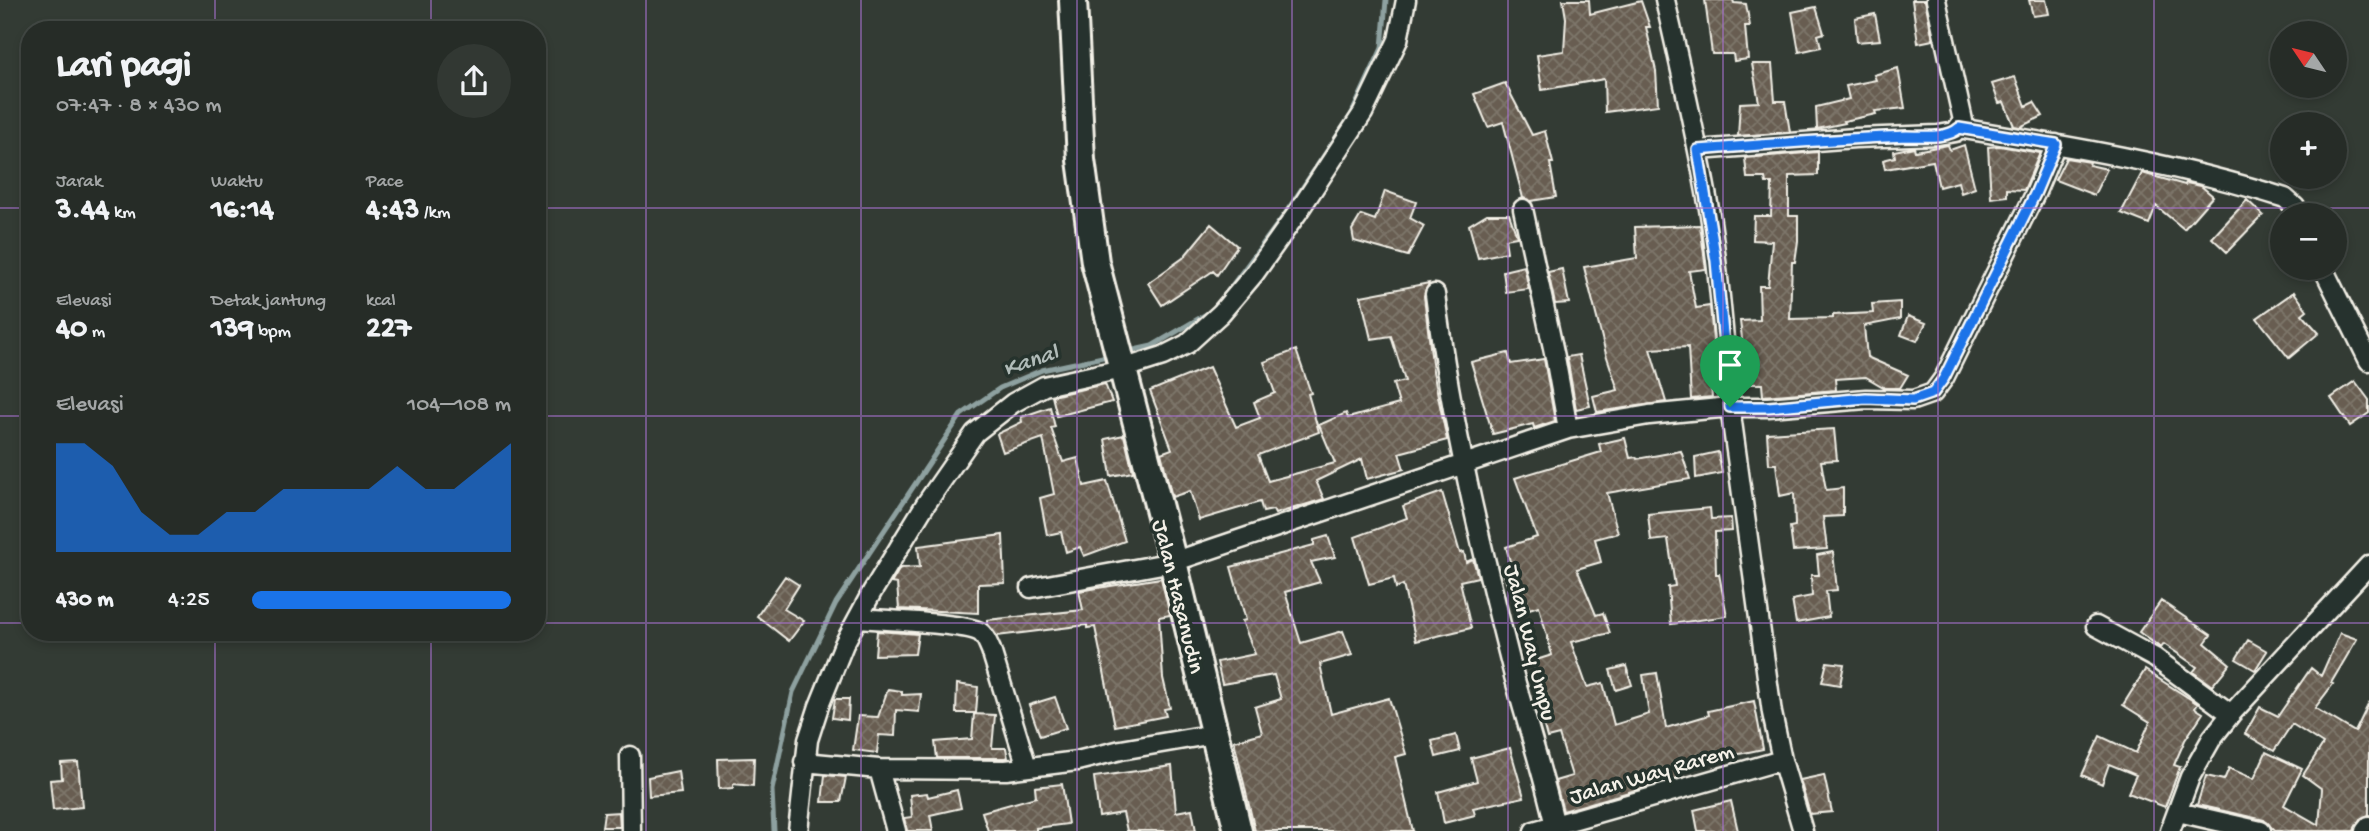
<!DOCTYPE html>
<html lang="id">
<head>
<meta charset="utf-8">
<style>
	body { margin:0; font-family:"Gochi Hand",sans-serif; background:#323833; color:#f1f3f6; height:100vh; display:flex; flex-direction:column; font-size:26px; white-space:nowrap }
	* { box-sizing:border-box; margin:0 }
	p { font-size:23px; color:#a4a7a7 }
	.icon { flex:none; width:38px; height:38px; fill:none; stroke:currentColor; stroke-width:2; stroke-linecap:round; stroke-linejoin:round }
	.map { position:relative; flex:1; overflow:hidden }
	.panel { position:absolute; left:21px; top:21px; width:525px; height:620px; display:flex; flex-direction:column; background:#262c27; border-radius:28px; box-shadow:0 4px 10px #0003,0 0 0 2px #424844 }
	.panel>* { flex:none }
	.needle { width:46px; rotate:305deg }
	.tools { position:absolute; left:2270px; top:21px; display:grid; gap:14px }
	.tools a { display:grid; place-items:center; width:77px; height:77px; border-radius:50%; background:#262c27; box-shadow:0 4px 10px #0003,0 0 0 2px #424844; font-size:35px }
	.pin { position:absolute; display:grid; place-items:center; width:60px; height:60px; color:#fff; margin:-72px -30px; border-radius:50% 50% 50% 0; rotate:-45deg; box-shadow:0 0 7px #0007 }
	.pin .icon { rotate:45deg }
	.round { display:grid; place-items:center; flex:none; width:74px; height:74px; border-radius:37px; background:#323833 }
	.head { display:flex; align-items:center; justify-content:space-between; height:119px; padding:0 35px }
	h1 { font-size:38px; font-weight:800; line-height:52px }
	.figures { display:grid; grid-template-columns:repeat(3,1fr); gap:10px; height:119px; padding:7px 35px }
	.figures div { display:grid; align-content:center }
	.figures b { font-size:30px; font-weight:800 }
	.figures small { font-size:19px; font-weight:400 }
	.figures p { font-size:19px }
	.chart { height:196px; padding:14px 35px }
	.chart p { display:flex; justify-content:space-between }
	.chart svg { width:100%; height:126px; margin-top:7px; fill:#1a73e8; opacity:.7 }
	ul { padding:0 35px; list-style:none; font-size:23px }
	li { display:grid; grid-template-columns:112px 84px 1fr; align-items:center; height:52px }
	li i { height:18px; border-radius:9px; background:#1a73e8 }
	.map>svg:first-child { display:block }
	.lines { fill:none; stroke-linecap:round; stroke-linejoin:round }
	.stream { stroke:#8ea1a0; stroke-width:5 }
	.building { fill:url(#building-cross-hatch); stroke:#f4f1e8; stroke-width:2 }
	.minor-casing { stroke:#f4f1e8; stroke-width:23 }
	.secondary-casing { stroke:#f4f1e8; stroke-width:32 }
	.minor { stroke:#26332d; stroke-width:18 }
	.secondary { stroke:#26332d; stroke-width:26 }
	.route-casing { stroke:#fff; stroke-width:14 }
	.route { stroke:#1a73e8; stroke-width:9 }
	.grid { fill:none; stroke:#a571cd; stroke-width:2; stroke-opacity:0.55 }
	.labels { text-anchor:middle; stroke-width:7; stroke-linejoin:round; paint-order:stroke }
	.street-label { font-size:23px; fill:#f4f1e8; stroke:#26332d }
	.water-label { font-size:24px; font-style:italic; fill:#b0bbb8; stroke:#26332d }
</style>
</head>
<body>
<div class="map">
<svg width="2369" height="831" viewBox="0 0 2369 831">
	<defs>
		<pattern id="building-cross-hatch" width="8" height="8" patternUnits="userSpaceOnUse" patternTransform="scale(1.75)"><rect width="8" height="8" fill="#675d51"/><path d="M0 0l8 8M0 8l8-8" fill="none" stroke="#7d756a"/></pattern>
	</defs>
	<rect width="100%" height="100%" fill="#333b34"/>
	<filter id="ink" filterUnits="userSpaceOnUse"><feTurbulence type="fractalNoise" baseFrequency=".0143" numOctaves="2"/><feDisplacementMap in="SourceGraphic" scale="14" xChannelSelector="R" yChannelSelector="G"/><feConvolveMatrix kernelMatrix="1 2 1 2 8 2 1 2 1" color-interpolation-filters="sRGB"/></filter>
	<g filter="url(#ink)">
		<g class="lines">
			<path class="stream" d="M 1219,303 L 1285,214 L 1351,115 L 1382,48 L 1386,0
				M 1125,352 L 1152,346 L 1210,312
				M 774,831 L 772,790 L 793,692 L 836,603 L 961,415 L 1000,388 L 1042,370 L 1112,355"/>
		</g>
		<path class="building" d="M 1563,0 L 1589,0 L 1590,14 L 1641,1 L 1650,27 L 1646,27 L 1656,71 L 1658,105 L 1605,112 L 1604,79 L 1542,90 L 1537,55 L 1564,51 L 1566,18 Z
			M 1705,0 L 1733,0 L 1734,3 L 1746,4 L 1750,26 L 1745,26 L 1748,59 L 1734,61 L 1733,54 L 1712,54 Z
			M 1912,0 L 1925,0 L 1933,40 L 1918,43 Z
			M 2029,0 L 2046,0 L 2049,14 L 2033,16 Z
			M 1816,7 L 1824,33 L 1818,35 L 1821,47 L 1799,52 L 1792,12 Z
			M 1875,14 L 1880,40 L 1857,42 L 1855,18 Z
			M 1752,64 L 1772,64 L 1775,101 L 1785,101 L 1790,132 L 1738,136 L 1740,103 L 1759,102 Z
			M 1898,68 L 1905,108 L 1875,111 L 1876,114 L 1844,121 L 1845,123 L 1817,129 L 1816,107 L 1849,99 L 1846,86 L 1876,80 L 1874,75 Z
			M 2015,77 L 2026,106 L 2034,102 L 2043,116 L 2020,127 L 2014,126 L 2004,102 L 1999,103 L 1992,84 Z
			M 1505,83 L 1532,135 L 1545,131 L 1553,163 L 1550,163 L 1556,197 L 1531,201 L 1523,198 L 1503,122 L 1488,127 L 1474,94 Z
			M 1948,145 L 1950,150 L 1964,145 L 1975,188 L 1961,193 L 1958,182 L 1939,187 L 1933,161 L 1885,169 L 1883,160 L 1895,157 L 1894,151 L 1914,147 L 1915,151 Z
			M 2000,146 L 2040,153 L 2024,190 L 2007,189 L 2007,196 L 1991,198 L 1988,147 Z
			M 1818,152 L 1818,175 L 1789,176 L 1789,216 L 1798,216 L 1798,241 L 1795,262 L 1792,262 L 1790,319 L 1833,318 L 1833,315 L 1873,313 L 1872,304 L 1900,302 L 1900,319 L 1864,326 L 1867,357 L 1908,375 L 1900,388 L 1885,388 L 1866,377 L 1835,379 L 1836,390 L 1763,396 L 1762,384 L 1739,384 L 1737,357 L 1744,356 L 1740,321 L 1760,320 L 1759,286 L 1768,286 L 1772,241 L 1753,240 L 1754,216 L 1771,216 L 1772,183 L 1766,183 L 1765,178 L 1747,178 L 1745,158 Z
			M 2066,158 L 2090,162 L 2089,165 L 2107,169 L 2094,195 L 2055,180 Z
			M 2142,173 L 2185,185 L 2186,183 L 2201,186 L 2213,196 L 2184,229 L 2156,206 L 2149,224 L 2121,213 Z
			M 1385,191 L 1416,202 L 1410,218 L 1424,226 L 1408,256 L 1354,241 L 1352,230 L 1361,215 L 1375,220 Z
			M 2247,200 L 2263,215 L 2227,252 L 2212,238 Z
			M 1487,214 L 1509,214 L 1517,237 L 1505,239 L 1507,252 L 1478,258 L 1469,225 Z
			M 1211,224 L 1237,246 L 1217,275 L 1213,271 L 1162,305 L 1148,283 L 1183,258 Z
			M 1700,225 L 1706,269 L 1689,271 L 1696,308 L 1710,306 L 1717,387 L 1711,387 L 1712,397 L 1691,399 L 1688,347 L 1650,349 L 1666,402 L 1597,412 L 1593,396 L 1618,390 L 1606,354 L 1584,267 L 1637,258 L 1635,227 Z
			M 1524,266 L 1529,289 L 1506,292 L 1503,271 Z
			M 1562,269 L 1569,303 L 1555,304 L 1548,272 Z
			M 1429,283 L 1424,296 L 1433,371 L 1447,440 L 1399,453 L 1404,469 L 1367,479 L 1362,459 L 1316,481 L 1324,499 L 1275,514 L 1273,510 L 1263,512 L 1260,502 L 1199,520 L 1190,491 L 1172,497 L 1161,453 L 1172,449 L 1150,391 L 1209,367 L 1236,427 L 1260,418 L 1254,402 L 1275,393 L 1264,362 L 1296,350 L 1311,393 L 1308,394 L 1319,432 L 1258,455 L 1268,481 L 1335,463 L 1319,425 L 1346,413 L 1348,418 L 1399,404 L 1393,384 L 1405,381 L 1391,336 L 1371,339 L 1361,296 Z
			M 2294,292 L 2307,310 L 2302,314 L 2319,333 L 2289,358 L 2257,318 Z
			M 1908,316 L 1926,323 L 1917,341 L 1901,335 Z
			M 1508,353 L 1511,364 L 1544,359 L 1555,421 L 1534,428 L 1533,424 L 1493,434 L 1471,362 Z
			M 1579,355 L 1590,406 L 1576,409 L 1567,357 Z
			M 2355,381 L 2369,400 L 2369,413 L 2350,426 L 2331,398 Z
			M 1105,384 L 1112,402 L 1057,416 L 1052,396 Z
			M 1050,407 L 1055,427 L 1051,428 L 1063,462 L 1078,458 L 1084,486 L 1107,481 L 1125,541 L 1084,556 L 1080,547 L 1066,552 L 1061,532 L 1047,535 L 1040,498 L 1054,494 L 1043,438 L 1003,452 L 997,434 L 1022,422 L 1021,417 Z
			M 1834,429 L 1837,460 L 1821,461 L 1826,490 L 1843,488 L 1843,516 L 1823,517 L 1827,549 L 1793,551 L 1790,527 L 1795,526 L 1794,493 L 1780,496 L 1776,464 L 1769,464 L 1767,433 Z
			M 1124,435 L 1133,472 L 1111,476 L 1105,439 Z
			M 1625,438 L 1630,458 L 1636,457 L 1637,459 L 1681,451 L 1690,479 L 1607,493 L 1618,533 L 1595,539 L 1601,562 L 1577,569 L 1596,615 L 1603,613 L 1610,633 L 1571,642 L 1587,687 L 1603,683 L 1614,725 L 1649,714 L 1643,675 L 1657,673 L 1666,728 L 1709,715 L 1708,711 L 1754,701 L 1763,749 L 1725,757 L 1725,754 L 1678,766 L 1681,777 L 1563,811 L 1555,781 L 1572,776 L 1559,735 L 1547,738 L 1535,692 L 1539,691 L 1533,661 L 1552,655 L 1539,606 L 1529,609 L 1520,580 L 1507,584 L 1502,568 L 1511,565 L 1506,547 L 1537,537 L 1515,478 L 1601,452 L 1599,444 Z
			M 1718,452 L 1722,473 L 1696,478 L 1695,457 Z
			M 1442,492 L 1460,553 L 1464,552 L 1466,562 L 1473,559 L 1478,577 L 1460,581 L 1471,628 L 1416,641 L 1403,585 L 1396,588 L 1394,578 L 1369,584 L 1355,537 L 1407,518 L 1403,506 Z
			M 1710,508 L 1711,519 L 1731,518 L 1732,531 L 1715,532 L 1716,574 L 1719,574 L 1727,616 L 1671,624 L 1668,587 L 1675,586 L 1668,539 L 1651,541 L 1648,514 Z
			M 1003,535 L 1005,583 L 978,584 L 978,613 L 899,609 L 897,584 L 891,583 L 892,582 L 900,568 L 920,567 L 918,546 Z
			M 1328,536 L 1335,557 L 1311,562 L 1320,582 L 1285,592 L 1301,643 L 1343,631 L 1352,655 L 1320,664 L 1331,714 L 1389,698 L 1406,754 L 1395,757 L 1413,831 L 1255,831 L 1234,741 L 1262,733 L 1255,707 L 1281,699 L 1274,675 L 1222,684 L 1217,662 L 1255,654 L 1242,621 L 1246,620 L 1231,567 L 1314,545 L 1314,540 Z
			M 1833,552 L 1837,590 L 1826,591 L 1829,617 L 1796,623 L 1792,600 L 1812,596 L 1811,575 L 1819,575 L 1817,555 Z
			M 785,576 L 799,585 L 784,609 L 804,621 L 789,641 L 757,616 Z
			M 1161,578 L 1170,615 L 1159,617 L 1163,678 L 1170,708 L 1164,709 L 1166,716 L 1115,726 L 1095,627 L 1087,628 L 1087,625 L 997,636 L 987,623 L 987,620 L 1083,610 L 1079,591 Z
			M 2161,601 L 2211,635 L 2205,643 L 2230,664 L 2212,686 L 2193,672 L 2197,667 L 2164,644 L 2161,648 L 2139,632 Z
			M 877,631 L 918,634 L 915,654 L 875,655 Z
			M 2340,633 L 2357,639 L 2331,683 L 2333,684 L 2315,708 L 2355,732 L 2369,703 L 2369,815 L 2360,819 L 2354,831 L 2275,831 L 2264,820 L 2197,805 L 2206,776 L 2224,780 L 2229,768 L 2254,779 L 2266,752 L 2302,769 L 2284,805 L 2319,825 L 2322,789 L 2303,775 L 2323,744 L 2292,724 L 2274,751 L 2245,734 L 2260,707 L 2278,716 L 2311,668 L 2321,676 Z
			M 2248,640 L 2267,651 L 2255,670 L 2236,659 Z
			M 1827,662 L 1844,664 L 1840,685 L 1822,682 Z
			M 1626,666 L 1632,685 L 1616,690 L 1610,670 Z
			M 2145,670 L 2198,704 L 2195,708 L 2203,713 L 2185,740 L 2174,765 L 2180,767 L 2165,807 L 2128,793 L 2136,775 L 2109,764 L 2102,784 L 2082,775 L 2100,736 L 2136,753 L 2150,722 L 2123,705 Z
			M 957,684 L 978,687 L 976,713 L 956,713 Z
			M 888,689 L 902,691 L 902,695 L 921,694 L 919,712 L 896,710 L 895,736 L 879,735 L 877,753 L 853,750 L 858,716 L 878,717 Z
			M 1055,697 L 1066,728 L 1040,736 L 1029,705 Z
			M 835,699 L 849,699 L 848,720 L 832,718 Z
			M 974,714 L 995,715 L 992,748 L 1006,748 L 1008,758 L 937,758 L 935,742 L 972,739 Z
			M 1456,735 L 1460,751 L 1436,757 L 1432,741 Z
			M 1510,748 L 1524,797 L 1473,808 L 1475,815 L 1444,823 L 1438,792 L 1477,781 L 1471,758 Z
			M 754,758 L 753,786 L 733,784 L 733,788 L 719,789 L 718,759 Z
			M 78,762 L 82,807 L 53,810 L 50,780 L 62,779 L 61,763 Z
			M 1172,766 L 1176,812 L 1192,809 L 1196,831 L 1127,831 L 1123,813 L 1099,817 L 1094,777 Z
			M 678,771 L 681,793 L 649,796 L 648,777 Z
			M 825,775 L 846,777 L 841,802 L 822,802 Z
			M 1824,775 L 1832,812 L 1810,814 L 1800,780 Z
			M 1062,784 L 1068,824 L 1036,828 L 1036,831 L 988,831 L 982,812 L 1036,797 L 1035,787 Z
			M 957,790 L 961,808 L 930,815 L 933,831 L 907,831 L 904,818 L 912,817 L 910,795 L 927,793 L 928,797 Z
			M 1731,801 L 1738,831 L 1698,831 L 1694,810 Z
			M 619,812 L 620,827 L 602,827 L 604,813 Z"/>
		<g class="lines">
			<g class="minor-casing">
				<path id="minor" d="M 1959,128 C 2068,146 2178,164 2285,198 L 2295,207 L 2299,215
					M 1698,150 L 1855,138 L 1938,135 L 1955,132 L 1963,121 L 1962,116 L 1936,0
					M 1523,209 L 1555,357 L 1568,429
					M 2323,268 L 2369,361
					M 1435,294 C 1451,423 1482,550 1514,676 C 1528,728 1545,779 1556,831
					M 1031,588 L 1173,562 L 1568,429 L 1649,415 L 1730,407 C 1724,343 1720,278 1710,215 C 1698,143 1681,71 1665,0
					M 858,618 C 880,620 965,623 980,632 C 986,636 988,644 991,650 L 1027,767
					M 2096,626 L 2155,658 L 2231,714
					M 630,756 L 631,831
					M 804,762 L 879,769
					M 2178,812 L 2261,831
					M 798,831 L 808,740 L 819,706 L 844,644 L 872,592 L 925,505 L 975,433 L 1013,403 L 1044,386 L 1122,369 L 1163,356 L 1187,344 L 1221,313 L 1254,274 L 1298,212 L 1363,113 L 1398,40 L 1406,0
					M 896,831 L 879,769 L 1006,770 L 1077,761 L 1121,750 L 1214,734
					M 1534,831 L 1782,760
					M 1803,831 L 1782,760 L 1772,713 L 1730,407 L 1768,407 L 1866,399 L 1913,400 L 1933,393 L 1944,378 L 2035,194 L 2056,144
					M 2170,831 L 2190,777 L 2212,738 L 2231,714 L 2369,565
					M 2365,831 L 2369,826"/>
			</g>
			<g class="secondary-casing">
				<path id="secondary" d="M 1073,0 L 1081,160 L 1095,262 L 1173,562 L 1238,831"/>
			</g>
			<use href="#minor" class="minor"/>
			<use href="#secondary" class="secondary"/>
		</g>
	</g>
	<g class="lines" filter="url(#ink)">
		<g class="route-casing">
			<path id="route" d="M 1959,128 L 2056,144 L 2035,194 L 1944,378 L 1933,393 L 1913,400 L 1866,398 L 1768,407 L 1730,407 L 1716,261 L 1698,150 C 1768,144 1837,139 1907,136 C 1922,136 1948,139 1959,128 Z"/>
		</g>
		<use href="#route" class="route"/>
	</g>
	<path class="grid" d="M 215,0 L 215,30M 431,0 L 431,30M 646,0 L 646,831M 861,0 L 861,831M 1077,0 L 1077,831M 1292,0 L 1292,831M 1508,0 L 1508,831M 1723,0 L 1723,831M 1938,0 L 1938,831M 2154,0 L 2154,831M 0,208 L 30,208M 537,208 L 2369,208M 0,416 L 30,416M 537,416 L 2369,416M 0,623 L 30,623M 537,623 L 2369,623M 215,632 L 215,831M 431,632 L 431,831"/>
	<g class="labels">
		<g class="street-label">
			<text transform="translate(1180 596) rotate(76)" y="8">Jalan Hasanudin</text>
			<text transform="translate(1532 642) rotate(76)" y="8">Jalan Way Umpu</text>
			<text transform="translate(1651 772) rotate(-16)" y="8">Jalan Way Rarem</text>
		</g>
		<g class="water-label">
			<text transform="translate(1030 359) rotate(-19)" y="8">Kanal</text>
		</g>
	</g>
</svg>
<div class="tools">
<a><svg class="needle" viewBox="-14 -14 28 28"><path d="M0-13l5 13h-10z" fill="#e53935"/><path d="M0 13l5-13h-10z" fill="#a4a7a7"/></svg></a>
<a>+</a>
<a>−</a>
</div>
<div class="pin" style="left:1730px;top:407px;background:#1e9e55"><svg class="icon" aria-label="arrive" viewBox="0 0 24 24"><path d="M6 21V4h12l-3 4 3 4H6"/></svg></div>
<section class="panel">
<div class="head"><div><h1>Lari pagi</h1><p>07:47 · 8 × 430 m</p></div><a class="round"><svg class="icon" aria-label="share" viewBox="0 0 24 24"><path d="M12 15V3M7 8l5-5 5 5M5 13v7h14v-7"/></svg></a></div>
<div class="figures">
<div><p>Jarak</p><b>3.44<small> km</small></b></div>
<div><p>Waktu</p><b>16:14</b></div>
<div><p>Pace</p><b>4:43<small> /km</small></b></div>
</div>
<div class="figures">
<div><p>Elevasi</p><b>40<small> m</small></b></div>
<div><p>Detak jantung</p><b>139<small> bpm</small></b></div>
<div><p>kcal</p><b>227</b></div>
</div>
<div class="chart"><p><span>Elevasi</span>104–108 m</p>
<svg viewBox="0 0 160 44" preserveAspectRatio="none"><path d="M0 44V6L10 6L20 14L30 30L40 38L50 38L60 30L70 30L80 22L90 22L100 22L110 22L120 14L130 22L140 22L150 14L160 6V44z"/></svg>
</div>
<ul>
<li><b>430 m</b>4:25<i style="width:100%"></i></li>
</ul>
</section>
</div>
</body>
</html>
